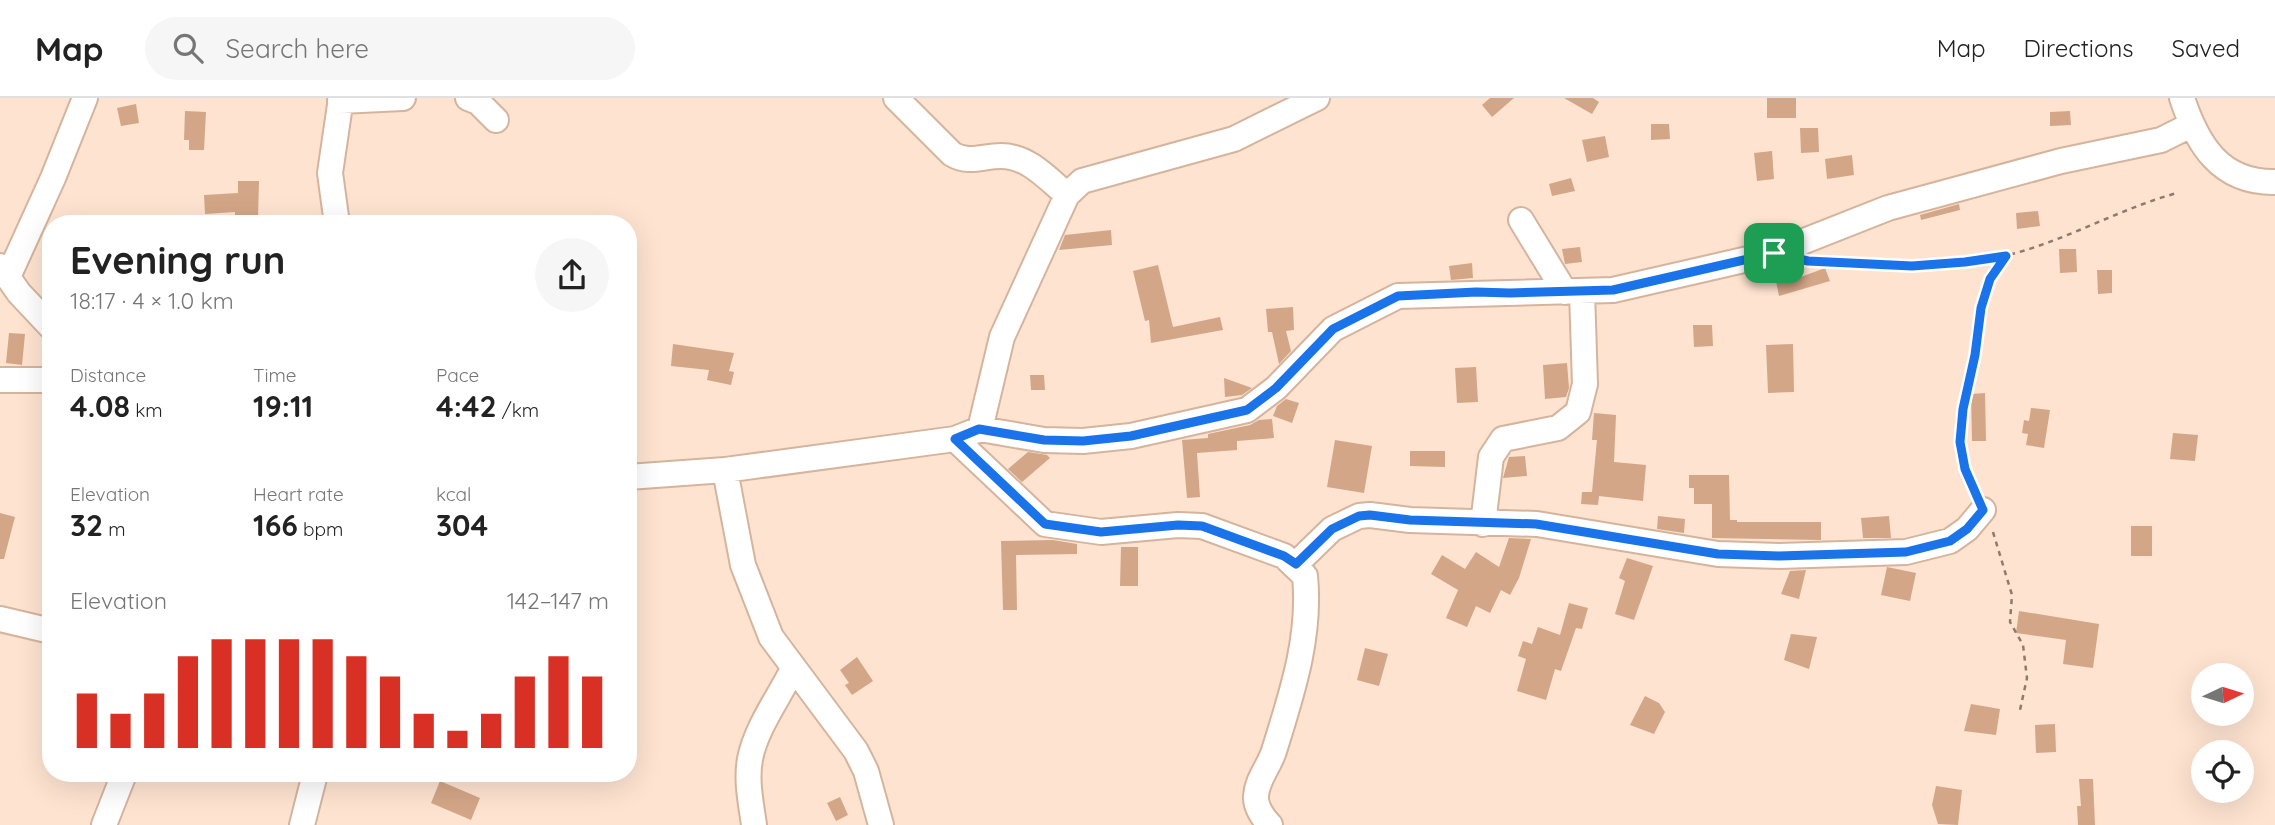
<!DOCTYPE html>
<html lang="en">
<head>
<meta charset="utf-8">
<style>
	body { margin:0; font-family:Quicksand,sans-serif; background:#f6f6f6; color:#222; height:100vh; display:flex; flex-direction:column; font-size:26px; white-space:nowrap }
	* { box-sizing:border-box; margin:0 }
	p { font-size:23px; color:#767676 }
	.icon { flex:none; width:38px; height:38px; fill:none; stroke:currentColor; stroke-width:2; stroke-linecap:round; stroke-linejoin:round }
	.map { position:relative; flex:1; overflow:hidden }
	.drawer { position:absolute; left:42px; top:117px; width:595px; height:567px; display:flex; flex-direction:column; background:#fff; border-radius:28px; box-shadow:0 7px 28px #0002 }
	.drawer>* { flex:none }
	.needle { width:46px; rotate:86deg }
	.buttons { position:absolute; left:2191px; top:565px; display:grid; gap:14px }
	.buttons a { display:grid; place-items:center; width:63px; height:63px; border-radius:50%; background:#fff; box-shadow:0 7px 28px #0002; font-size:35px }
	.pin { position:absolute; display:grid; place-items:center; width:60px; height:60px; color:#fff; margin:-30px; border-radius:14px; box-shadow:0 4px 10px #0006 }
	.round { display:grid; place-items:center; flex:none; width:74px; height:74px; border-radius:37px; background:#f6f6f6 }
	.head { display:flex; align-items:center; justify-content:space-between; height:119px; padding:0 28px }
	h1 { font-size:38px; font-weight:800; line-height:52px }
	.metrics { display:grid; grid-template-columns:repeat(3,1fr); gap:10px; height:119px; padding:7px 28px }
	.metrics div { display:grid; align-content:center }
	.metrics b { font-size:30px; font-weight:800 }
	.metrics small { font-size:19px; font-weight:400 }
	.metrics p { font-size:19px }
	.chart { height:196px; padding:14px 28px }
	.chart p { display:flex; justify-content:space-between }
	.chart svg { width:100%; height:126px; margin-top:7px; stroke:#d93025; stroke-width:6 }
	header { display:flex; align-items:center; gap:42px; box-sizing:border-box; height:98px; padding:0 35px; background:#fff; border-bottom:2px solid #e0e0e0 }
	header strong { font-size:33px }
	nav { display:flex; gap:38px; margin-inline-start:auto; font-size:24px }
	.search { width:490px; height:63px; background:#f6f6f6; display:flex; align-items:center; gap:18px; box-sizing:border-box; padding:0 24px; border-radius:38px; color:#767676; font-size:26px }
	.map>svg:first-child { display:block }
	.building { fill:#d3a687 }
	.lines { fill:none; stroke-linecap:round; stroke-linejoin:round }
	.minor-casing { stroke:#d5b49d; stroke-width:28 }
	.path { stroke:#8f7b6e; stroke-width:2.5; stroke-dasharray:5 5; stroke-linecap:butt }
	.minor { stroke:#fff; stroke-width:24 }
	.route-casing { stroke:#fff; stroke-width:14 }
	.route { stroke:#1a73e8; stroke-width:9 }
</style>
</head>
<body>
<header>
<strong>Map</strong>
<div class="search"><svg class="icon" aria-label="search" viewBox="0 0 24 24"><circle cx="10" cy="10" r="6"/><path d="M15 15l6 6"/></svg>Search here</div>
<nav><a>Map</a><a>Directions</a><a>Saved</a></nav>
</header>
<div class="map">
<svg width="2275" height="727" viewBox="0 0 2275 727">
	<rect width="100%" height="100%" fill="#fee3d0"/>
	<path class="building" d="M 1490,0 L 1514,0 L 1492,19 L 1482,7 Z
		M 1564,0 L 1593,0 L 1599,4 L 1592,16 Z
		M 1767,0 L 1796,0 L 1796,20 L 1767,20 Z
		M 136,6 L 139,25 L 121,28 L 117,10 Z
		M 185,13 L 206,14 L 204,52 L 189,52 L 189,42 L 184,42 Z
		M 2070,13 L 2071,27 L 2050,28 L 2050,14 Z
		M 1651,26 L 1669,26 L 1670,41 L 1651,42 Z
		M 1800,30 L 1818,30 L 1819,54 L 1801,55 Z
		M 1605,38 L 1609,59 L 1587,64 L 1582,42 Z
		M 1772,53 L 1774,81 L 1757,83 L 1754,55 Z
		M 1852,57 L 1854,77 L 1827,81 L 1825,61 Z
		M 1571,80 L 1575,93 L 1552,98 L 1549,86 Z
		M 238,83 L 259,83 L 258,120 L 235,119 L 235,114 L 205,116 L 204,97 L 238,95 Z
		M 1959,106 L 1960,112 L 1921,122 L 1920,117 Z
		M 2038,113 L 2040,128 L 2017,131 L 2016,115 Z
		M 1111,132 L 1112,147 L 1059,152 L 1065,137 Z
		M 1580,149 L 1582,164 L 1565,166 L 1562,151 Z
		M 2059,151 L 2076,151 L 2077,174 L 2060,175 Z
		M 1472,165 L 1473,180 L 1451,182 L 1449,168 Z
		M 1158,167 L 1173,229 L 1220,219 L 1223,232 L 1151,245 L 1149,222 L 1145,223 L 1133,173 Z
		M 1825,170 L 1830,183 L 1779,198 L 1775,178 L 1797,174 L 1798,180 Z
		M 2097,172 L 2112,172 L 2112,195 L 2098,196 Z
		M 1293,209 L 1294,232 L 1286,233 L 1291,253 L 1279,266 L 1272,234 L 1268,234 L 1266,211 Z
		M 1693,227 L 1712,227 L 1713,248 L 1694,249 Z
		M 9,235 L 25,236 L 22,267 L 6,265 Z
		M 673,246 L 734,255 L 729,273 L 734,274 L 731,287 L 707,282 L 709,272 L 671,268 Z
		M 1793,246 L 1794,294 L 1768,295 L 1766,247 Z
		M 1567,265 L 1569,290 L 1566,299 L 1545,301 L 1543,267 Z
		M 1476,269 L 1478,304 L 1457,305 L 1455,270 Z
		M 1030,277 L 1044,277 L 1045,292 L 1031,292 Z
		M 1224,280 L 1252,290 L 1242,297 L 1225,299 Z
		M 1985,295 L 1986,343 L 1972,343 L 1971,296 Z
		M 1286,301 L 1299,305 L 1292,325 L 1273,318 L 1277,308 Z
		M 2031,310 L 2050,312 L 2044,350 L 2026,347 L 2028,336 L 2022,335 L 2024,322 L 2029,323 Z
		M 1594,315 L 1616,317 L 1614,364 L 1646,367 L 1643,403 L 1599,398 L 1598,407 L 1581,406 L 1582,394 L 1592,394 L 1597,342 L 1592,342 Z
		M 1272,321 L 1274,340 L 1237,343 L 1237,352 L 1197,355 L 1200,399 L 1187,400 L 1182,342 L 1208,340 L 1208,336 L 1250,327 L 1259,322 Z
		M 2173,335 L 2198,337 L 2195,363 L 2170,361 Z
		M 1335,342 L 1372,348 L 1364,395 L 1327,389 Z
		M 1410,353 L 1445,353 L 1445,369 L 1410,368 Z
		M 1028,354 L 1047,357 L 1050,360 L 1022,384 L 1008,371 Z
		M 1525,358 L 1527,378 L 1503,380 L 1509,359 Z
		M 1689,377 L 1729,377 L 1730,422 L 1737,422 L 1737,424 L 1821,424 L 1821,442 L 1712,440 L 1712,406 L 1694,406 L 1694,390 L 1689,390 Z
		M 0,415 L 15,419 L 4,461 L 0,461 Z
		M 1658,418 L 1685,421 L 1684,435 L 1657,431 Z
		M 1889,418 L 1891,440 L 1863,440 L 1861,420 Z
		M 2131,428 L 2152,428 L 2152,458 L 2131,458 Z
		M 1509,440 L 1531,441 L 1519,480 L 1510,497 L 1501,492 L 1490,515 L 1476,508 L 1467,529 L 1446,520 L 1458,492 L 1431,476 L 1442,457 L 1465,471 L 1476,454 L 1499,469 Z
		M 1053,442 L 1077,446 L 1077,456 L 1016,457 L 1017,512 L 1003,512 L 1001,443 Z
		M 1121,449 L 1138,449 L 1138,488 L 1120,488 Z
		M 1627,460 L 1653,468 L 1634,522 L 1615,516 L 1625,483 L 1619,480 Z
		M 1887,469 L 1916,475 L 1910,503 L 1881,497 Z
		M 1806,472 L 1799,501 L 1781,496 L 1790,473 Z
		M 1569,505 L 1588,510 L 1582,531 L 1576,530 L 1561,573 L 1555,571 L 1546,602 L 1517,593 L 1526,561 L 1518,558 L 1523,543 L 1532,546 L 1538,529 L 1560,537 Z
		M 2019,513 L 2099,526 L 2093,570 L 2063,566 L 2066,542 L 2016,535 Z
		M 1791,536 L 1817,539 L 1809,571 L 1784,562 Z
		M 1365,550 L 1388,556 L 1379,588 L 1357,582 Z
		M 857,559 L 873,583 L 852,597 L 845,587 L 849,585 L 840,572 Z
		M 1645,598 L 1659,605 L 1665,614 L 1654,636 L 1630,627 Z
		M 1971,606 L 2000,611 L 1996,637 L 1964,633 Z
		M 2055,626 L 2056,654 L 2036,655 L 2035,627 Z
		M 2079,681 L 2093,681 L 2095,727 L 2078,727 L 2077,708 L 2081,708 Z
		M 440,683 L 480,700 L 471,722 L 431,705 Z
		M 1936,688 L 1962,692 L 1958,727 L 1938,726 L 1932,707 Z
		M 840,699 L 848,717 L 836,723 L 827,705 Z"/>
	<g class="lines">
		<g class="minor-casing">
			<path id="minor" d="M 468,0 L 478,4 L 496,22
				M 896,0 L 952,56 C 968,66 983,58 1001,58 C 1028,58 1047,80 1067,97
				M 2182,0 C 2197,46 2220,85 2275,84
				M 340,3 L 403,0
				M 1521,122 L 1565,194
				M 337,126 L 330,75 L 341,0
				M 0,168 L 19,195 L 51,229
				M 8,179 L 53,80 L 85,0
				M 0,282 L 51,282
				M 980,331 L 1002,239 L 1067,97 L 1082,83 L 1234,41 L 1317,0
				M 955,341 L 980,331 L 1044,342 L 1083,343 L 1131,338 L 1247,312 L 1276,290 L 1333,231 L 1398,198 L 1613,192 L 1774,155 L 1888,110 L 2061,63 L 2161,42 L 2191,27
				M 725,372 L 743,467 L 771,539 L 856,653 L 866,673 L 881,727
				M 628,379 L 725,372 L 955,341 L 1045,426 L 1101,434 L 1178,427 L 1202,428 L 1284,458 L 1305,478 C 1311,539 1292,595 1274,653 C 1269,669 1257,681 1256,698 C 1255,708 1263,720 1270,727
				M 1483,426 L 1491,359 L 1503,341 L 1558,330 L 1578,314 L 1585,286 L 1582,194
				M 1296,466 L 1332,431 L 1359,418 L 1370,417 L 1410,422 L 1537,426 L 1718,456 L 1779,458 L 1906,454 L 1950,443 L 1967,431 L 1983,412
				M 0,521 L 51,533
				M 104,727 L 124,676
				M 302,727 L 315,676
				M 754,727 C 751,705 746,683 750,661 C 756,630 779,599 793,571"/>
		</g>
		<path class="path" d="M 1811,163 C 1876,164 1940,173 2004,158 C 2064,144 2118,111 2177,95
			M 1975,392 L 1966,371 L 1960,344 L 1963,311 L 1975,257 L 1981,210 L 1990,181 L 2005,158
			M 1993,434 L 2012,497 L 2010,524 L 2023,547 L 2027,580 L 2020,612"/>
		<use href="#minor" class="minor"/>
	</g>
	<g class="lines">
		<g class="route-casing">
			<path id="route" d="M 1774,155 L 1808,163 L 1912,168 L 1965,164 L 2006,158 L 1990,181 L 1981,210 L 1975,257 L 1963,311 L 1960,344 L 1965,371 L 1983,412 L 1967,431 L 1950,443 L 1906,454 L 1779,458 L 1718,456 L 1536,426 L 1410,422 L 1370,417 L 1359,418 L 1332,431 L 1296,466 L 1284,458 L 1202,428 L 1178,427 L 1101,434 L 1045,426 L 955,341 L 979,331 L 1044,342 L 1083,343 L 1131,338 L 1247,312 L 1276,290 L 1333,231 L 1398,198 L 1476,194 L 1510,195 L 1613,192 Z"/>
		</g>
		<use href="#route" class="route"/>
	</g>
</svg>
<div class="buttons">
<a><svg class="needle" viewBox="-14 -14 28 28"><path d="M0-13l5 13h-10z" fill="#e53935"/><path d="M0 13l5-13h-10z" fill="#767676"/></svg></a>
<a><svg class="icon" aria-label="locate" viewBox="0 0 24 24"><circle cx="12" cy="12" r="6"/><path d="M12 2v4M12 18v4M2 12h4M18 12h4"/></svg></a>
</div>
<div class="pin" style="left:1774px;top:155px;background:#1e9e55"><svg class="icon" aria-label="arrive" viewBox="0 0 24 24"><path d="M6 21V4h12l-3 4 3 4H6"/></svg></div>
<section class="drawer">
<div class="head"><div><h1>Evening run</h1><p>18:17 · 4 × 1.0 km</p></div><a class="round"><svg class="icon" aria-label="share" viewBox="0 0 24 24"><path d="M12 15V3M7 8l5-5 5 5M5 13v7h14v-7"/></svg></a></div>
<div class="metrics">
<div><p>Distance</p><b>4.08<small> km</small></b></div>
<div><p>Time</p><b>19:11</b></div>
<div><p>Pace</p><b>4:42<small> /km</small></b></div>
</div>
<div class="metrics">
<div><p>Elevation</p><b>32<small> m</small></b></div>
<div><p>Heart rate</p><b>166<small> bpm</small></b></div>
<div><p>kcal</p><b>304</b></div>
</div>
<div class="chart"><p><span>Elevation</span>142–147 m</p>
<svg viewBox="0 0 160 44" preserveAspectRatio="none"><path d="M5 44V25M15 44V32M25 44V25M35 44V12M45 44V6M55 44V6M65 44V6M75 44V6M85 44V12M95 44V19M105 44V32M115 44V38M125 44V32M135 44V19M145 44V12M155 44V19"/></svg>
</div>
</section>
</div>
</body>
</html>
